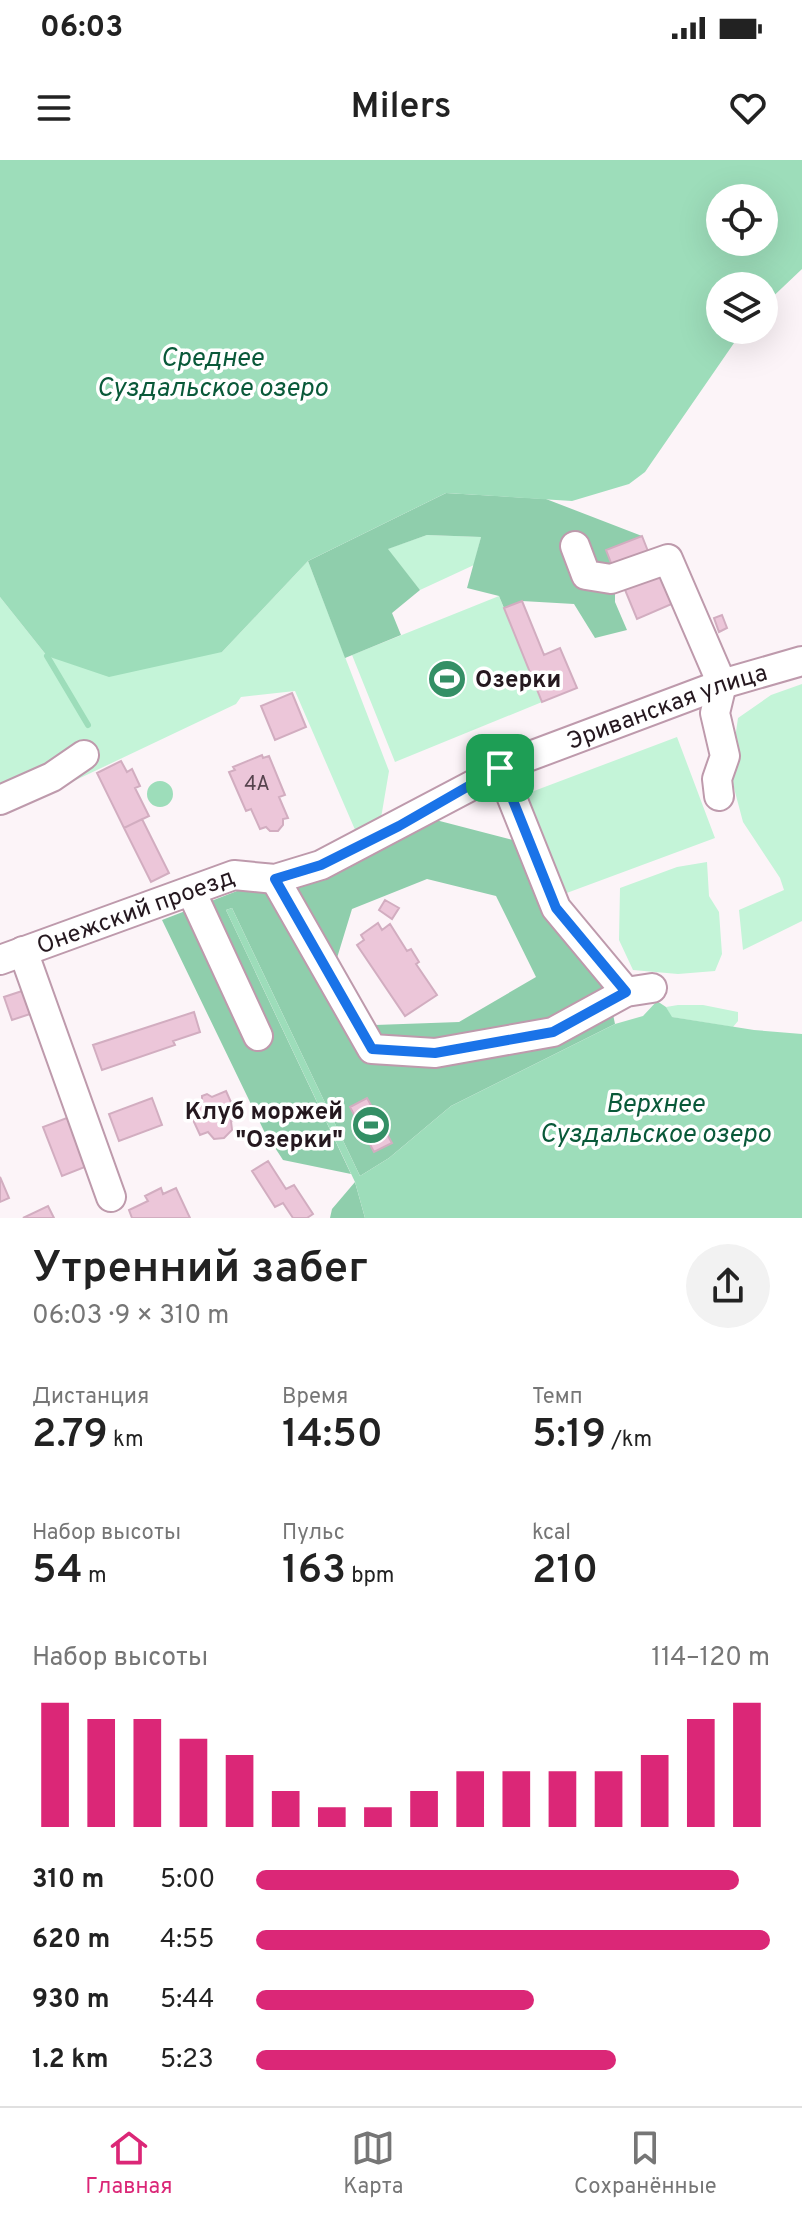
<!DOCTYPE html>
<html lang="ru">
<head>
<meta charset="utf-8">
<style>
	body { margin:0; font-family:Overpass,sans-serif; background:#f2f2f2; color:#222; height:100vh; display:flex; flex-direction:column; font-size:30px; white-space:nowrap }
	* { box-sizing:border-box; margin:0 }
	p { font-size:26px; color:#767676 }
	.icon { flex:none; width:44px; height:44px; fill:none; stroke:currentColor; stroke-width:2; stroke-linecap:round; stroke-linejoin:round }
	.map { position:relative; height:1058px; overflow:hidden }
	.side { display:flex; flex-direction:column; background:#fff; flex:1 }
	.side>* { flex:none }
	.controls { position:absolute; left:706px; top:24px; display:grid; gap:16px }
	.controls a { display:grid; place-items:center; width:72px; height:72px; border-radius:50%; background:#fff; box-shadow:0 8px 32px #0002; font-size:40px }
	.pin { position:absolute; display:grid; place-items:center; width:68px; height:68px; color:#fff; margin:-34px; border-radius:16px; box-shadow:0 4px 12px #0006 }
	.round { display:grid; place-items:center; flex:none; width:84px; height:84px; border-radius:42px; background:#f2f2f2 }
	.overview { display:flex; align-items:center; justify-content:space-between; height:136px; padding:0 32px }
	h1 { font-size:44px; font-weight:600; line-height:60px }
	.stats { display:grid; grid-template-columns:repeat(3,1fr); gap:12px; height:136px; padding:8px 32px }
	.stats div { display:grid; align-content:center }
	.stats b { font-size:40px; font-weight:600 }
	.stats small { font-size:22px; font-weight:400 }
	.stats p { font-size:22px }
	.chart { height:224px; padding:16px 32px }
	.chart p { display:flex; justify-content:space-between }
	.chart svg { width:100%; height:144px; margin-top:8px; stroke:#db2777; stroke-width:6 }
	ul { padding:0 32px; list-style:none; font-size:26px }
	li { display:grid; grid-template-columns:128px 96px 1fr; align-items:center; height:60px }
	li i { height:20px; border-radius:10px; background:#db2777 }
	.status { display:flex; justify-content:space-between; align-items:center; height:56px; padding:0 40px; background:#fff; direction:ltr }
	.status svg { height:22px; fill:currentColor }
	header { display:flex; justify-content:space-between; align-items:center; height:104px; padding:0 32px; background:#fff; font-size:36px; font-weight:600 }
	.dock { display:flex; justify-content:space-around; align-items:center; height:112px; border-top:2px solid #e0e0e0; background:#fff; font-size:22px; color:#767676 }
	.dock a { display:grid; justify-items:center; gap:4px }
	.dock .current { color:#db2777 }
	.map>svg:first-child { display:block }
	.green { fill:#c4f4d8 }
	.forest { fill:#8fceac; fill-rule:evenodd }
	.water { fill:#9dddba; fill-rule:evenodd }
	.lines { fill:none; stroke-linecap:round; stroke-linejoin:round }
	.stream { stroke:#9dddba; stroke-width:6 }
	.building { fill:#ecc6d9; stroke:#d2adc0; stroke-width:2 }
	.minor-casing { stroke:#be9aac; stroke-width:32 }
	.minor { stroke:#fff; stroke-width:28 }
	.route-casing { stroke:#fff; stroke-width:16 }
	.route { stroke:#1a73e8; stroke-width:10 }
	.labels { text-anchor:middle; stroke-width:7; stroke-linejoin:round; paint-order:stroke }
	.number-label { font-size:20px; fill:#57444e }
	.poi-label { font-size:24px; font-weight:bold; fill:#25181f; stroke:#fff; text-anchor:start }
	.street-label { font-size:24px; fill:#25181f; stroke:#fff }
	.water-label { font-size:26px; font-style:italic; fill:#095939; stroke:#fff }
</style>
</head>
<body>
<div class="status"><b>06:03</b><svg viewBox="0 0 49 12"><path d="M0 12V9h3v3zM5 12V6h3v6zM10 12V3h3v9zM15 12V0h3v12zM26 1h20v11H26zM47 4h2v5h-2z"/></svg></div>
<header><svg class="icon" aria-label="menu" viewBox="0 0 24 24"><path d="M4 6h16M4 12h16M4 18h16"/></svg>Milers<svg class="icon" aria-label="heart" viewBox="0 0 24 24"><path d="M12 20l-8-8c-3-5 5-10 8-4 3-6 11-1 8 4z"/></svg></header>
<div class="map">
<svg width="802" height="1058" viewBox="0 0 802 1058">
	<rect width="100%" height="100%" fill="#fcf4f8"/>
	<path class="green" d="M 427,375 L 481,377 L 474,405 L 420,430 L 387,389 Z
		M 308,401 L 389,611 L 381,658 L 356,672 L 295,531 L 241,537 L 236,544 L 0,656 L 0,437 L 47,496 L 222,492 Z
		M 499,436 L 542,542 L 395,602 L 352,495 Z
		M 802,524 L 802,761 L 743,790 L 739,750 L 784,730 L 780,718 L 743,662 L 730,613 L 738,558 L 771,535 Z
		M 677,577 L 715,678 L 564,734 L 526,634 Z
		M 707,702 L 709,736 L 719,752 L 722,794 L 715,811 L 678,814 L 633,810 L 619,780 L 620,728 L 677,707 Z
		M 678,845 L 703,845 L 738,852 L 738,861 L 733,867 L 671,857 L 666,847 Z"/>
	<path class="forest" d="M 446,333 L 546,339 L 642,376 L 606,390 L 615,413 L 615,442 L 627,470 L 595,478 L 574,444 L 522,441 L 504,448 L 499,436 L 467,428 L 481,377 L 427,375 L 388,389 L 420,430 L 392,453 L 401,475 L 345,498 L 308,401 Z
		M 432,659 L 517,681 L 608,830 L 615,864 L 451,946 L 389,998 L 360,1016 L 232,748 L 226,750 L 351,1014 L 283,1000 L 264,971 L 162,760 L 237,731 L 267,727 ZM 427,719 L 496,736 L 536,817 L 459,862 L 375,865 L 337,798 L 352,749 Z
		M 355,1022 L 365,1058 L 330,1058 L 332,1049 Z"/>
	<path class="water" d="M 0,0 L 802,0 L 802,109 L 764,145 L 764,126 L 720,126 L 720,170 L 743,170 L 645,312 L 629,324 L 572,341 L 446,333 L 308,401 L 222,492 L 109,517 L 47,496 L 0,437 ZM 720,38 L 764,38 L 764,82 L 720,82 Z
		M147 634a13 13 0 1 1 26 0a13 13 0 1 1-26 0Z
		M 232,748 L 360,1016 L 389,998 L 451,946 L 615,864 L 643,856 L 657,841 L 666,847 L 672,857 L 754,870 L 802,874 L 802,1058 L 365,1058 L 355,1022 L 226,750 Z"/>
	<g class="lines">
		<path class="stream" d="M 47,496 L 88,565"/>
	</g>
	<path class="building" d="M 642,376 L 651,399 L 615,413 L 606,390 Z
		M 659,409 L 674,443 L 637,459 L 623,425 Z
		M 522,441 L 544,495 L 560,488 L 577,528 L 542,542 L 504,448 Z
		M 722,455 L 727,468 L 719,472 L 714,458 Z
		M 292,533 L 306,567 L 275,580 L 261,546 Z
		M 262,595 L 263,598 L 269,596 L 285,635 L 279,637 L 288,658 L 283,659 L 283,665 L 278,671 L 270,671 L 266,667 L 260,669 L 251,649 L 246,651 L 229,612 L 235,610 L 233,607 Z
		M 121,601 L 127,612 L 132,609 L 140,626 L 135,628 L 149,656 L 124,668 L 97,613 Z
		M 142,659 L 169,713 L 151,722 L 124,668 Z
		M 385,740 L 399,748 L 392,759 L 379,750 Z
		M 378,763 L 382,770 L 390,764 L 407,791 L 411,789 L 419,802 L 416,804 L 437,835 L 405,856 L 357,785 L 364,780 L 361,775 Z
		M 28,829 L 36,852 L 12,860 L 4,837 Z
		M 194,852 L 200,872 L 173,881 L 175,885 L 102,910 L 93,885 Z
		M 226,931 L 238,958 L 231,961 L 232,970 L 224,978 L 214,979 L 208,972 L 200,975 L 188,949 L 202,942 L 202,936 L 207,934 L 212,937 Z
		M 152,938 L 162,965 L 119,981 L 109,954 Z
		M 367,938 L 392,983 L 374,992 L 350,947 Z
		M 72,956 L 90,1005 L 62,1016 L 43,967 Z
		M 268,1001 L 286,1029 L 294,1025 L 313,1054 L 307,1058 L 293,1058 L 283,1043 L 275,1047 L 252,1011 Z
		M 0,1017 L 9,1038 L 0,1042 Z
		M 161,1028 L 163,1034 L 176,1028 L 190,1058 L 132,1058 L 129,1050 L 148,1041 L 145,1036 Z
		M 48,1046 L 54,1058 L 23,1058 Z"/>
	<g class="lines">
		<g class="minor-casing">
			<g id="minor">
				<path d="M 575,386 L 586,415 L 611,419 L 668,399 L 722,524 L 715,553 L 725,596 L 717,619 L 719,636"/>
				<path d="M 500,608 L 556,748 L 626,832"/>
				<path d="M 0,640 L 52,617 L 84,595"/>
				<path d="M 275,719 L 372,889 L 435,893 L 553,872 L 626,832 L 652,828"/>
				<path d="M 191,731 L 258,876"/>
				<path d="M 23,791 L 111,1037"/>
				<path id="s1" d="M 0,800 L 234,715 L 275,719 L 321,705 L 522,599 L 722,524 L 802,501"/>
			</g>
		</g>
		<use href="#minor" class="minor"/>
	</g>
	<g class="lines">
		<g class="route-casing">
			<path id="route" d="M 500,608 L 556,748 L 626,832 L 553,872 L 435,893 L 372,889 L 275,719 L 321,705 L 399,666 Z"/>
		</g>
		<use href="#route" class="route"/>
	</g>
	<defs>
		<g id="stadium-disc" transform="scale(2)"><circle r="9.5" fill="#348f65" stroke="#fff"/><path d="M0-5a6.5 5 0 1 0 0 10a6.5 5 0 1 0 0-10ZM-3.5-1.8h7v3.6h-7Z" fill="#fff"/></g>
	</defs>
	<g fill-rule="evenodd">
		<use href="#stadium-disc" x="447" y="519"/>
		<use href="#stadium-disc" x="371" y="965"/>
	</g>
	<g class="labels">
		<g class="number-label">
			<text x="257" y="630">4А</text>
		</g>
		<g class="poi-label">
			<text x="475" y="527">Озерки</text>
			<text x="343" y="959" text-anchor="end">Клуб моржей<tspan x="343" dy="28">"Озерки"</tspan></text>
		</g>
		<g class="street-label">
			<text dy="8" stroke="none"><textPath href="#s1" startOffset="720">Эриванская улица</textPath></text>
			<text dy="8" stroke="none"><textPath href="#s1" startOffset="144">Онежский проезд</textPath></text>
		</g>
		<g class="water-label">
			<text x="212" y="206">Среднее<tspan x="212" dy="30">Суздальское озеро</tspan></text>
			<text x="655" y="952">Верхнее<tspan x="655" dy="30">Суздальское озеро</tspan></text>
		</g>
	</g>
</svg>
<div class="controls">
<a><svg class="icon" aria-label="locate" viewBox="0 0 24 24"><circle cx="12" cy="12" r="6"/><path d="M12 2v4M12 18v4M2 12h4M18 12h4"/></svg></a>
<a><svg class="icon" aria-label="layers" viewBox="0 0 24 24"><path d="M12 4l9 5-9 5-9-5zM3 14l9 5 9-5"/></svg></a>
</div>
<div class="pin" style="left:500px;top:608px;background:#1e9e55"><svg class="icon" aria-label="arrive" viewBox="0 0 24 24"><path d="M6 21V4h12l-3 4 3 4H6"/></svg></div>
</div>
<section class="side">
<div class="overview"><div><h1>Утренний забег</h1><p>06:03 · 9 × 310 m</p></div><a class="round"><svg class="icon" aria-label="share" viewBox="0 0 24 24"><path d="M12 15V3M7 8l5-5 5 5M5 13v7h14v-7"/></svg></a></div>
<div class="stats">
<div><p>Дистанция</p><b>2.79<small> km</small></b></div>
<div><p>Время</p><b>14:50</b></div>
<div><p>Темп</p><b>5:19<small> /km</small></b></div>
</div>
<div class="stats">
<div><p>Набор высоты</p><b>54<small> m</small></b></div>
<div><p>Пульс</p><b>163<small> bpm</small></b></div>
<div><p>kcal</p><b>210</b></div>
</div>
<div class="chart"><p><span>Набор высоты</span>114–120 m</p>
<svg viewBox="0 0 160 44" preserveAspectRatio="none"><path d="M5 44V6M15 44V11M25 44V11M35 44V17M45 44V22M55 44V33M65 44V38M75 44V38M85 44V33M95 44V27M105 44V27M115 44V27M125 44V27M135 44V22M145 44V11M155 44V6"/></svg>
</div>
<ul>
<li><b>310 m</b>5:00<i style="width:94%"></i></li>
<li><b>620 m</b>4:55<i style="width:100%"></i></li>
<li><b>930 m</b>5:44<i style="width:54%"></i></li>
<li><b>1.2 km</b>5:23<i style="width:70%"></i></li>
</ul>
</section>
<nav class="dock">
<a class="current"><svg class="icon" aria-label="home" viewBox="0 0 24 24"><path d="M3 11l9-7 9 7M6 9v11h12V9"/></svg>Главная</a>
<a><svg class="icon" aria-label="map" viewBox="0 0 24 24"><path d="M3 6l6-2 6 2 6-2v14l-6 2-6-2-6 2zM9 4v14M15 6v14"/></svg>Карта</a>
<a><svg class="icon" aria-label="saved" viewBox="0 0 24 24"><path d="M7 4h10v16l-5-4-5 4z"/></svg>Сохранённые</a>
</nav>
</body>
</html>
